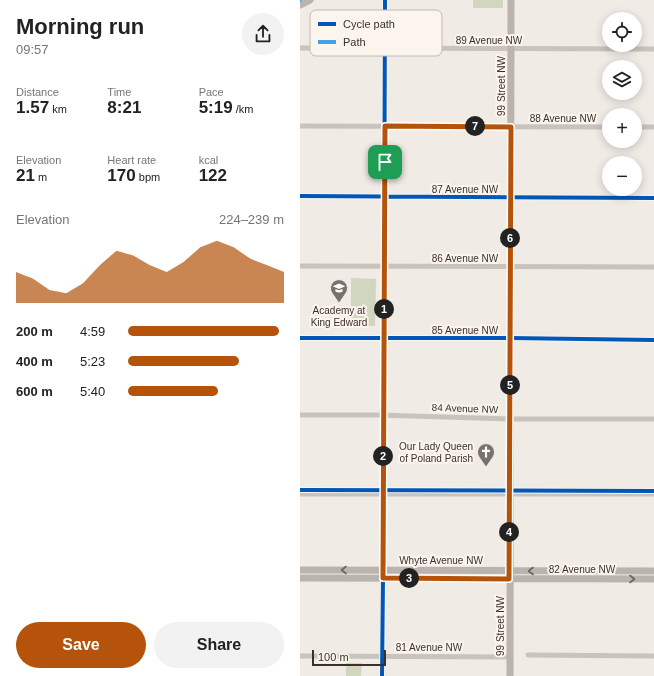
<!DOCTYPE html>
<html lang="en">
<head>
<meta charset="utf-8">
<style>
	body { margin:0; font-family:Helvetica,sans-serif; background:#f2f2f2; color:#222; height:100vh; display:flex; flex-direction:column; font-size:15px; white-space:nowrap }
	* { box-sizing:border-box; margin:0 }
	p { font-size:13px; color:#767676 }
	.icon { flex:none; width:22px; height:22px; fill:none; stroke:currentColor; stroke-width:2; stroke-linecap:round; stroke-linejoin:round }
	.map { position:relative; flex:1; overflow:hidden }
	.details { display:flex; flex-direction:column; background:#fff; width:300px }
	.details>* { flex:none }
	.buttons { position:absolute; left:302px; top:12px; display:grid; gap:8px }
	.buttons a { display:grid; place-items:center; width:40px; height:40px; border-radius:50%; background:#fff; box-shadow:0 2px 10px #0003; font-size:20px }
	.scale { position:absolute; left:12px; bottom:10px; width:74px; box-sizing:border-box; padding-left:4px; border:2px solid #3b302b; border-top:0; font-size:11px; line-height:14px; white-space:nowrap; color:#3b302b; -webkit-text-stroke:3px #fbf5ee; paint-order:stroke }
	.pin { position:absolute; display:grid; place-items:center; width:34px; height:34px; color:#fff; margin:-17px; border-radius:8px; box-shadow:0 2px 6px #0006 }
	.km { position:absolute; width:20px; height:20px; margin:-10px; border-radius:50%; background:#222; color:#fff; font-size:11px; line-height:20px; text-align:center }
	.round { display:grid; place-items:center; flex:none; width:42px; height:42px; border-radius:21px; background:#f2f2f2 }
	.headline { display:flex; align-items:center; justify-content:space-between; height:68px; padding:0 16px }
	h1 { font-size:22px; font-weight:800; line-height:30px }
	.metrics { display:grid; grid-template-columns:repeat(3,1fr); gap:6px; height:68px; padding:4px 16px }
	.metrics div { display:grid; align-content:center }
	.metrics b { font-size:17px; font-weight:800 }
	.metrics small { font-size:11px; font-weight:400 }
	.metrics p { font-size:11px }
	.chart { height:112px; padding:8px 16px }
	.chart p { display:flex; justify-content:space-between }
	.chart svg { width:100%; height:72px; margin-top:4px; fill:#b45309; opacity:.7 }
	.primary-button { display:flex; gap:8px; margin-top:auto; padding:8px 16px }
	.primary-button a { flex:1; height:46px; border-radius:24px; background:#b45309; color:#fff; font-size:16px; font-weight:800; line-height:46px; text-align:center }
	.primary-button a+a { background:#f2f2f2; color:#222 }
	ul { padding:0 16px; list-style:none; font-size:13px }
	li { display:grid; grid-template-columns:64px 48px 1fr; align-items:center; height:30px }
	li i { height:10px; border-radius:5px; background:#b45309 }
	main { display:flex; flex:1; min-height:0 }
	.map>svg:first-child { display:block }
	.green { fill:#d1d6bf }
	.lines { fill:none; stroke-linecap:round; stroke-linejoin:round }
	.minor { stroke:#c9c3be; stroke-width:5 }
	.secondary { stroke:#bab3ae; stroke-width:7 }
	.quiet { stroke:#3fa3eb; stroke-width:3; stroke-dasharray:6 3; stroke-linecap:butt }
	.cycleway-casing { stroke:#fbf5ee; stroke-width:6 }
	.cycleway { stroke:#0057b8; stroke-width:4 }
	.oneway { stroke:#6e645f }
	.route-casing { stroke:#fff; stroke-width:8 }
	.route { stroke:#b45309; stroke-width:5 }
	.labels { text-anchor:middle; stroke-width:4; stroke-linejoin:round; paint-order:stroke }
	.street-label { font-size:10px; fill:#3b302b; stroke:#fbf5ee }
	.poi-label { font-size:10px; fill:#3b302b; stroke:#fbf5ee }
	.key { fill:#fbf5ee; stroke:#c1bab4; stroke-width:1 }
	.key-label { font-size:11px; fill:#3b302b }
</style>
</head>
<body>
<main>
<section class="details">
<div class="headline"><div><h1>Morning run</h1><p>09:57</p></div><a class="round"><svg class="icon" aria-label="share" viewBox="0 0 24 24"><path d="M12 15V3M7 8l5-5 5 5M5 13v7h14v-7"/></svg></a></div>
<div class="metrics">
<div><p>Distance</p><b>1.57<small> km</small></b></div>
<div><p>Time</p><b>8:21</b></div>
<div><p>Pace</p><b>5:19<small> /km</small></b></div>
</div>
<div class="metrics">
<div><p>Elevation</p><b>21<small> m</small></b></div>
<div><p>Heart rate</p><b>170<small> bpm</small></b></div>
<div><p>kcal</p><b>122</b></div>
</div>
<div class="chart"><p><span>Elevation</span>224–239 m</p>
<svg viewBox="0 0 160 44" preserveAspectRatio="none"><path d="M0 44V25L10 29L20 36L30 38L40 32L50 21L60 12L70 15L80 21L90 25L100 19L110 10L120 6L130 10L140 17L150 21L160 25V44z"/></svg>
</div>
<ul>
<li><b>200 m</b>4:59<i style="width:97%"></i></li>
<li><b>400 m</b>5:23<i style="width:71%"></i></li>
<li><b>600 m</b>5:40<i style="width:58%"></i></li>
</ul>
<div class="primary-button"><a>Save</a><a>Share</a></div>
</section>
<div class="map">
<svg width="354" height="676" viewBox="0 0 354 676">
	<rect width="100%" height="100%" fill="#f0ebe5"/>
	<path class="green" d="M 173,0 L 203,0 L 203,8 L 173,8 Z
		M 51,278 L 76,279 L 75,326 L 51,326 Z
		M 46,663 L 62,663 L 61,676 L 46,676 Z"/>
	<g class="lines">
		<path class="minor" d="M 0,48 L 354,49
			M 0,126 L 309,127
			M 335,127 L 354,127
			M 0,196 L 354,198
			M 0,266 L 354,267
			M 0,338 L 210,338 L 354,340
			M 0,415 L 78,415 L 210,419 L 354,419
			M 0,494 L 354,494
			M 228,655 L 354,656
			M 0,656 L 210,657
			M 82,676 L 85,0"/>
		<path class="secondary" d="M 0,5 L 10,0
			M 0,570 L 354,571
			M 0,578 L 354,579
			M 210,676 L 211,0"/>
		<path class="quiet" d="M 0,1 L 1,0"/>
		<g class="cycleway-casing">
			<path id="cycleway" d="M 0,196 L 354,198
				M 0,338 L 210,338 L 354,340
				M 0,490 L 354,491
				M 83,570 L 85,0
				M 82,676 L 83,578"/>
		</g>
		<use href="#cycleway" class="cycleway"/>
	</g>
	<defs><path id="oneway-chevron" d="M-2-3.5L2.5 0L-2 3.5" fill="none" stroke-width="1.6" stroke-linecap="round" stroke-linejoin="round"/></defs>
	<g class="oneway">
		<use href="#oneway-chevron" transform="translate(44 570) rotate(-180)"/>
		<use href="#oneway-chevron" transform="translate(231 571) rotate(180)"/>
		<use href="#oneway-chevron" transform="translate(332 579)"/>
	</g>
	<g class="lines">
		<g class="route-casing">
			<path id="route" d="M 85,126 L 211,127 L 209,579 L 83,578 Z"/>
		</g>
		<use href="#route" class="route"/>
	</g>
	<defs>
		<g id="school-pin" transform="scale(0.9)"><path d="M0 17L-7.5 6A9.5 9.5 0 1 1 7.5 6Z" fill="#7a716c" stroke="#fbf5ee"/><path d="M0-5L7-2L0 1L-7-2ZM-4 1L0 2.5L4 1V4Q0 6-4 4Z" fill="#fff"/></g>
		<g id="church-pin" transform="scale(0.9)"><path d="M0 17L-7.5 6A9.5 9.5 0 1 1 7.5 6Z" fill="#7a716c" stroke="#fbf5ee"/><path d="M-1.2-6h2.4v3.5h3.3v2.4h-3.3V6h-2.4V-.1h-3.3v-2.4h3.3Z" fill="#fff"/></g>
	</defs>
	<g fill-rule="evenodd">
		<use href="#school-pin" x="39" y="288"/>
		<use href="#church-pin" x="186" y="452"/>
	</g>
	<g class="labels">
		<g class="street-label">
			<text x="189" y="44">89 Avenue NW</text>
			<text transform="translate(201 86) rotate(-90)" y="4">99 Street NW</text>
			<text x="263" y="122">88 Avenue NW</text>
			<text x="165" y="193">87 Avenue NW</text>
			<text x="165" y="262">86 Avenue NW</text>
			<text x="165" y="334">85 Avenue NW</text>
			<text transform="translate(165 408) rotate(2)" y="4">84 Avenue NW</text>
			<text x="141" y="564">Whyte Avenue NW</text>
			<text x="282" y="573">82 Avenue NW</text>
			<text transform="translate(200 626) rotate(-90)" y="4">99 Street NW</text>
			<text x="129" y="651">81 Avenue NW</text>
		</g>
		<g class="poi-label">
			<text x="39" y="314">Academy at<tspan x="39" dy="12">King Edward</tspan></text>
			<text x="173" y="450" text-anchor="end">Our Lady Queen<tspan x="173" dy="12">of Poland Parish</tspan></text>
		</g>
	</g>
	<rect x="10" y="10" width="132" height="46" rx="6" class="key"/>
	<rect x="18" y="22" width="18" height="4" fill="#0057b8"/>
	<rect x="18" y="40" width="18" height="4" fill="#3fa3eb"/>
	<g class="key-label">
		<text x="43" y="28">Cycle path</text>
		<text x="43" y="46">Path</text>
	</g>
</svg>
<div class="buttons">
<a><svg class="icon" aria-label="locate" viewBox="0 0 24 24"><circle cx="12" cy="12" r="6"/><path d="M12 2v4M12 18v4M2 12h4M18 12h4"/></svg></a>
<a><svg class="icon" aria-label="layers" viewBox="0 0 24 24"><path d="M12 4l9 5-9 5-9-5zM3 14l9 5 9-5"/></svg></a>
<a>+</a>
<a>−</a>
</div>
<div class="scale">100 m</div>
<div class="pin" style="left:85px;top:162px;background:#1e9e55"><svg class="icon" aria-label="arrive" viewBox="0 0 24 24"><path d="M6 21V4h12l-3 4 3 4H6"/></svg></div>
<b class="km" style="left:84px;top:309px">1</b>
<b class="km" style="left:83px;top:456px">2</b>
<b class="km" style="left:109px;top:578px">3</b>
<b class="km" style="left:209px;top:532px">4</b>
<b class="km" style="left:210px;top:385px">5</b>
<b class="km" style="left:210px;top:238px">6</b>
<b class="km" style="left:175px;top:126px">7</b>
</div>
</main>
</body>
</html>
